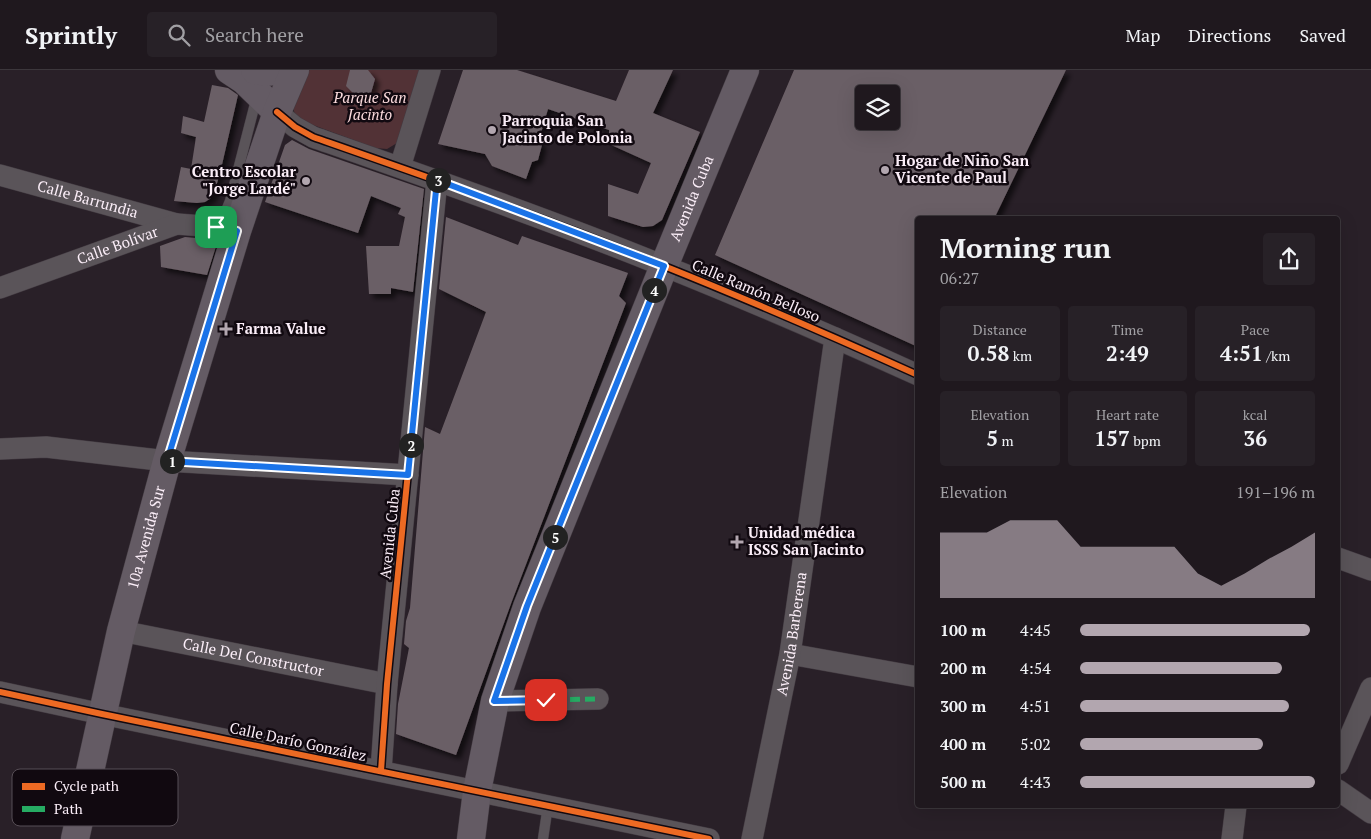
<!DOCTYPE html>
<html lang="en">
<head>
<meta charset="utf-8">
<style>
	body { margin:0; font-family:"PT Serif",serif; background:#272127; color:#f1f3f6; height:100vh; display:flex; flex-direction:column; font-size:19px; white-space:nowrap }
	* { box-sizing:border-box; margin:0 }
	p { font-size:16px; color:#a1a0a4 }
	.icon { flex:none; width:28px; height:28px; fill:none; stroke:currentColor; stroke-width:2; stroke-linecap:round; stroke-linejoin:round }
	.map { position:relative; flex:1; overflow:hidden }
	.panel { position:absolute; left:915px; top:146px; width:425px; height:592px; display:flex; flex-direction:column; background:#1f181e; border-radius:5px; box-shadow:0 5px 20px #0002,0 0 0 1px #3c373c }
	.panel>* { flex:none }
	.tools { position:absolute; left:855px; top:15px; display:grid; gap:10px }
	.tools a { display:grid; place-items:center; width:45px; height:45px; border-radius:5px; background:#1f181e; box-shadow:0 5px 20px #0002,0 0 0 1px #3c373c; font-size:25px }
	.pin { position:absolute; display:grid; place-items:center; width:42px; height:42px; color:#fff; margin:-21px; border-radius:10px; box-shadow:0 2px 8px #0006 }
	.km { position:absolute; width:25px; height:25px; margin:-12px; border-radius:50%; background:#222; color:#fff; font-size:14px; line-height:25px; text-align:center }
	.round { display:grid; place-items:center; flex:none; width:52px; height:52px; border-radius:5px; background:#272127 }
	.head { display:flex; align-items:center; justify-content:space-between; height:85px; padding:0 25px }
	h1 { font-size:28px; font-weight:700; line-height:38px }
	.metrics { display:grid; grid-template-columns:repeat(3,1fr); gap:8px; height:85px; padding:5px 25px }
	.metrics div { display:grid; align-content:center; border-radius:5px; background:#272127; text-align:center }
	.metrics b { font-size:21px; font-weight:700 }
	.metrics small { font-size:14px; font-weight:400 }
	.metrics p { font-size:14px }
	.chart { height:140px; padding:10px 25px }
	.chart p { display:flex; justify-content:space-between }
	.chart svg { width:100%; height:90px; margin-top:5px; fill:#b2a6af; opacity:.7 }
	ul { padding:0 25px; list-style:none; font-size:16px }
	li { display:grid; grid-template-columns:80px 60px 1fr; align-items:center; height:38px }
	li i { height:12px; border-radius:6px; background:#b2a6af }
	header { display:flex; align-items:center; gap:30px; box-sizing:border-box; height:70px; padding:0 25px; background:#1f181e; border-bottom:1px solid #3c373c }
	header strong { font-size:24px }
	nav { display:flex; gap:28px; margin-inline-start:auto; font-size:18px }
	.search { width:350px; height:45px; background:#272127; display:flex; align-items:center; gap:12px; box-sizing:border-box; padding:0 18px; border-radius:5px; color:#a1a0a4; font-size:19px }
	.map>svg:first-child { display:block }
	.green { fill:#523236 }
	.building { fill:#6b5f66; fill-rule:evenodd; filter:url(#shadow) }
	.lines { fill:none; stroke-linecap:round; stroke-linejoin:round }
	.lane-casing { stroke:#433b42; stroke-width:11 }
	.street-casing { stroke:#433b42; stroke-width:22 }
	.secondary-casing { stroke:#433b42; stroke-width:29 }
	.lane { stroke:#5a5459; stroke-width:10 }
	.street { stroke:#5a5459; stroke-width:21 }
	.secondary { stroke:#645b64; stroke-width:28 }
	.quiet { stroke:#26ab63; stroke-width:5; stroke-dasharray:10 5; stroke-linecap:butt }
	.cycleway-casing { stroke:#110910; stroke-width:9 }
	.cycleway { stroke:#ed6a23; stroke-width:6 }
	.route-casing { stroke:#fff; stroke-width:10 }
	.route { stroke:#1a73e8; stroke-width:6 }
	.poi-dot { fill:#b2a6af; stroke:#110910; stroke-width:2 }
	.labels { text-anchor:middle; stroke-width:5; stroke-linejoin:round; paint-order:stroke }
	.park-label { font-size:15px; font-style:italic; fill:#fadadc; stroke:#110910 }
	.poi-label { font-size:15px; font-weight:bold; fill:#fbeef8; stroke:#110910; text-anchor:start }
	.street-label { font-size:15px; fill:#fbeef8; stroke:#110910 }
	.key { fill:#110910; stroke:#574e56; stroke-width:1 }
	.key-label { font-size:14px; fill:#fbeef8 }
</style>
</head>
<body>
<header>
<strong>Sprintly</strong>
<div class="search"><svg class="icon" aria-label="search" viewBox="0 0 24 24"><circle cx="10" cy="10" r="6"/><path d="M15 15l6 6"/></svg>Search here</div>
<nav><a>Map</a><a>Directions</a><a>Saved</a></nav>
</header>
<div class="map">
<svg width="1371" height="769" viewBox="0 0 1371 769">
	<defs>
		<filter id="shadow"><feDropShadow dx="4.5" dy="4.5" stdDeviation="2.5" flood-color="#0009"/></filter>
	</defs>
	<rect width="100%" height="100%" fill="#292028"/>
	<path class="green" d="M 309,0 L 421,0 L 397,73 L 387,79 L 375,78 L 305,52 C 302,50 297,47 295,44 C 290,35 305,9 309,0 Z"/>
	<path class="building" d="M 350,0 L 368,0 L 375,9 L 371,23 L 356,26 L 346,16 Z
		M 463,0 L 517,0 L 616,31 L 629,0 L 673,0 L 653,43 L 700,62 L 662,150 L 653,156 L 643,157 L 608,146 L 608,114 L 638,124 L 651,93 L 609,74 L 609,60 L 548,39 L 539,70 L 542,75 L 538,90 L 532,92 L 526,109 L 492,96 L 485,84 L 438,74 Z
		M 794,0 L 1066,0 L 994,149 L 918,149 L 918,277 L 715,185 ZM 864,24 L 891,24 L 891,51 L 864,51 Z
		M 212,15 L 228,18 L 238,25 L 221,99 L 214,124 L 211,128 L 205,132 L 197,133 L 174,131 L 181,97 L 191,99 L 196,67 L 181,63 L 183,46 L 204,52 Z
		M 292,70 L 309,79 L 424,119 L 413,222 L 391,218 L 391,224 L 369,224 L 366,176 L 399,176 L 405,147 L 398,144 L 401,138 L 371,126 L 358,163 L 265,132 L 285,75 Z
		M 446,147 L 518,175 L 522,166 L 628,203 L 619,226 L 626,233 L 512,531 L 456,685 L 396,664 L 398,634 L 409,578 L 404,574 L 406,551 L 410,538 L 425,357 L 440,364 L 486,242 L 439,219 Z
		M 185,167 L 218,170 L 207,205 L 161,197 L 160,176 Z"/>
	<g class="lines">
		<g class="lane-casing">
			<path id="lane" d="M 216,157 L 223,148 L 230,131 L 257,26
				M 543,769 L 548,735"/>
		</g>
		<g class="street-casing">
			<g id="street">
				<path d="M 277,42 L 295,57 L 313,67 C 430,108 548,149 664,196 C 749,230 834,267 918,305"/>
				<path d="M 400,97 L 430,0"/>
				<path id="s1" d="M 0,105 L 177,154"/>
				<path id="s2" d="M 0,218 L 177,154 L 216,157 L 237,161"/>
				<path d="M 0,379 L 46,377 L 167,391 L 408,405"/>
				<path d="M 1338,488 L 1371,500"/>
				<path id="s3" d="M 121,561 L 387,614"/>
				<path d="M 790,584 L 918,607"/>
				<path d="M 0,622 L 102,644 L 709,769"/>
				<path d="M 495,631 L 598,629"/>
				<path d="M 1338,694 L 1371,618"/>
				<path d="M 381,701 L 387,614 L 437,110"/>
				<path d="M 1338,720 L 1371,743"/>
				<path id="s4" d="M 752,769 L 790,584 L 835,268"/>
				<path d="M 1232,769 L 1236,736"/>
			</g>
		</g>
		<g class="secondary-casing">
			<g id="secondary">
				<path d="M 229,0 L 244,10 L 277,42"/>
				<path d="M 255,0 L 265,2 L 286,0"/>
				<path id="s5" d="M 75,769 L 121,561 L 167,391 L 237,161 L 277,42 L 295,0"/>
				<path id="s6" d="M 471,769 L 477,721 L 495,631 L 527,537 L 664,196 L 745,0"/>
			</g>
		</g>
		<use href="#lane" class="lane"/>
		<use href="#street" class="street"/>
		<use href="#secondary" class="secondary"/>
		<path class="quiet" d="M 495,631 L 598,629"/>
		<g class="cycleway-casing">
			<path id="cycleway" d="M 277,42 L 295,57 L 313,67 C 430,108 548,149 664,196 C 749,230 834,267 918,305
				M 0,622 L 102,644 L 709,769
				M 381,701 L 387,614 L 437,110"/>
		</g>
		<use href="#cycleway" class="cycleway"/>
	</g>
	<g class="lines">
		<g class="route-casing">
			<path id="route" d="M 216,157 L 237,161 L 167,391 L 408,405 L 437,110 L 664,196 L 527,536 L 494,631 L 546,630"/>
		</g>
		<use href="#route" class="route"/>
	</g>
	<g class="poi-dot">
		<circle cx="492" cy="60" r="5"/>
		<circle cx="885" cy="100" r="5"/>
		<circle cx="306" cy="111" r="5"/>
		<path d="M223.5 251.5h5v5h5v5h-5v5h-5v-5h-5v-5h5z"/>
		<path d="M734.5 464.5h5v5h5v5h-5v5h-5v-5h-5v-5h5z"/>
	</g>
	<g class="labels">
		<g class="park-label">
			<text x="370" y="33">Parque San<tspan x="370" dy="17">Jacinto</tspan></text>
		</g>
		<g class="poi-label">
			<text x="502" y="56">Parroquia San<tspan x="502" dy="17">Jacinto de Polonia</tspan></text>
			<text x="895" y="96">Hogar de Niño San<tspan x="895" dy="17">Vicente de Paul</tspan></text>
			<text x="296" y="107" text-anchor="end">Centro Escolar<tspan x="296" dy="17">"Jorge Lardé"</tspan></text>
			<text x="236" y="264">Farma Value</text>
			<text x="748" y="468">Unidad médica<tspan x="748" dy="17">ISSS San Jacinto</tspan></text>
		</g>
		<g class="street-label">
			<text dy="5" stroke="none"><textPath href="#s6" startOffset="680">Avenida Cuba</textPath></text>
			<text dy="5" stroke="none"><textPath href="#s1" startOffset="91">Calle Barrundia</textPath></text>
			<text dy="5" stroke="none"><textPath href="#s2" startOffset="125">Calle Bolívar</textPath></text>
			<text transform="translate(756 221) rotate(23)" y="5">Calle Ramón Belloso</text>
			<text transform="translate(390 464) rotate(-84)" y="5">Avenida Cuba</text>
			<text dy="5" stroke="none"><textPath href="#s5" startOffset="310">10a Avenida Sur</textPath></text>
			<text dy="5" stroke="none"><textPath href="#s4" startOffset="209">Avenida Barberena</textPath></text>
			<text dy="5" stroke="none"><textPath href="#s3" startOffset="135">Calle Del Constructor</textPath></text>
			<text transform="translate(298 672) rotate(12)" y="5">Calle Darío González</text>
		</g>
	</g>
	<rect x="12" y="699" width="166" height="57" rx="8" class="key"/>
	<rect x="22" y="713" width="23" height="7" fill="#ed6a23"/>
	<rect x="22" y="736" width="23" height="6" fill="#26ab63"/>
	<g class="key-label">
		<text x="54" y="721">Cycle path</text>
		<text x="54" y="744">Path</text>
	</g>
</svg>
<div class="tools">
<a><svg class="icon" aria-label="layers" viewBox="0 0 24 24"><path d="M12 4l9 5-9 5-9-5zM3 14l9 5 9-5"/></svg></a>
</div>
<div class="pin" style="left:216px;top:157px;background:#1e9e55"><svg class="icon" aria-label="arrive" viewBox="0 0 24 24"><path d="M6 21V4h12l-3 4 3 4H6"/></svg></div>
<div class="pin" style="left:546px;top:630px;background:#d93025"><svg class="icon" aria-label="check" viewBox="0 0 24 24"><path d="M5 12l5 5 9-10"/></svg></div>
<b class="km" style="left:172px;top:391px">1</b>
<b class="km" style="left:411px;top:375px">2</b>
<b class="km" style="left:438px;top:110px">3</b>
<b class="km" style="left:654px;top:220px">4</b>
<b class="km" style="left:555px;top:467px">5</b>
<section class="panel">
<div class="head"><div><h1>Morning run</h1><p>06:27</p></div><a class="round"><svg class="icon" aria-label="share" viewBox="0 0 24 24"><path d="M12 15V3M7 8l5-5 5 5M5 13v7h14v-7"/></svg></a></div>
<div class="metrics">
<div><p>Distance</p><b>0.58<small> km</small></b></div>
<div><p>Time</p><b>2:49</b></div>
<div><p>Pace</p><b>4:51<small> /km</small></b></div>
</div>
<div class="metrics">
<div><p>Elevation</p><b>5<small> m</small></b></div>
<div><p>Heart rate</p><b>157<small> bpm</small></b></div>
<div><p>kcal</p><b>36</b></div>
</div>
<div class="chart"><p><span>Elevation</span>191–196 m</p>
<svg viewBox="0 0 160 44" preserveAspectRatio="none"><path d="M0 44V12L10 12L20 12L30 6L40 6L50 6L60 19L70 19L80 19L90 19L100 19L110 32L120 38L130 32L140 25L150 19L160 12V44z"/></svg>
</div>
<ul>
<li><b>100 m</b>4:45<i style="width:98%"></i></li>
<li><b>200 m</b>4:54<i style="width:86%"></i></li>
<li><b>300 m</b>4:51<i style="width:89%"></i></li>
<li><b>400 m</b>5:02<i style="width:78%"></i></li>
<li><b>500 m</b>4:43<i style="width:100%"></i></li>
</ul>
</section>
</div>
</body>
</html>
